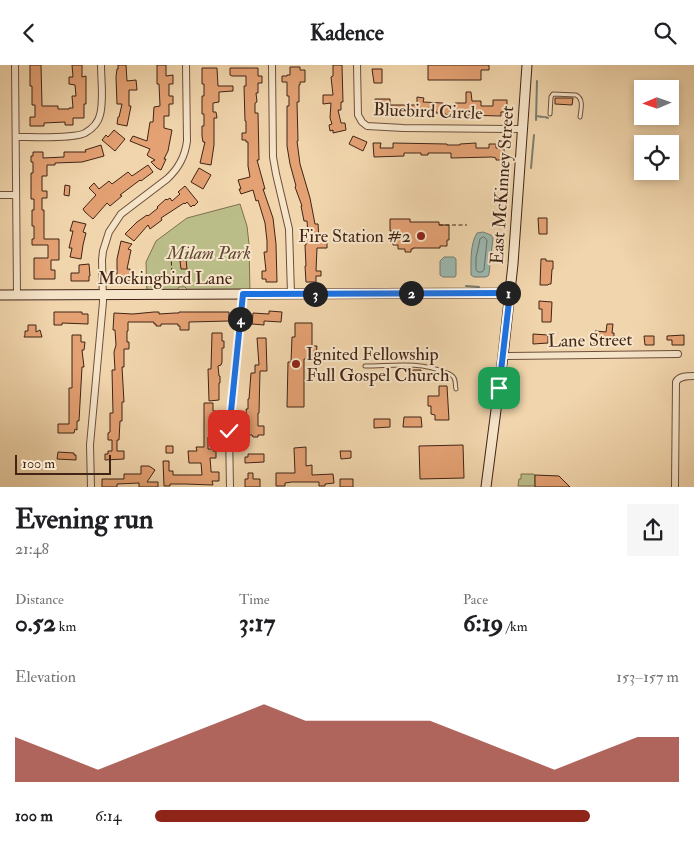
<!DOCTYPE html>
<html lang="en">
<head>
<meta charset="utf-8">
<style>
	body { margin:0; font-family:"IM FELL Double Pica",serif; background:#f6f6f6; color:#202124; height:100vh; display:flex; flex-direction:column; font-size:19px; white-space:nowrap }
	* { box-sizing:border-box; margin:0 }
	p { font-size:16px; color:#757577 }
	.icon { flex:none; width:28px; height:28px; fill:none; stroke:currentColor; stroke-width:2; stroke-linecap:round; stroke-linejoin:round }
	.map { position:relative; height:422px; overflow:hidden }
	.details { display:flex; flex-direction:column; background:#fff; flex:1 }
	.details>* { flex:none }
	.needle { width:32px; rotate:268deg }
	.controls { position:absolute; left:634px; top:15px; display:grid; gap:10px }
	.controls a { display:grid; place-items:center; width:45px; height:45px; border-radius:0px; background:#fff; box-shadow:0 2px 8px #0003; font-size:25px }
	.scale { position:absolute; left:15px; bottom:12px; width:96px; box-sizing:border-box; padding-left:5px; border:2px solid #412416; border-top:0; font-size:14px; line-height:18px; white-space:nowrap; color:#412416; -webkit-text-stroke:4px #f6e4c9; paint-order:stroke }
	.pin { position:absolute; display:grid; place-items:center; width:42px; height:42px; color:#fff; margin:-21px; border-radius:10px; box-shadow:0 2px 8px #0006 }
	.km { position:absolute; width:25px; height:25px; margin:-12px; border-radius:50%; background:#222; color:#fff; font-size:14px; line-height:25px; text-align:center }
	.round { display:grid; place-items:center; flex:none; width:52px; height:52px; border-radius:0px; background:#f6f6f6 }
	.head { display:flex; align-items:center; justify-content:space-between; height:85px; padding:0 15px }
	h1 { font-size:28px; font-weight:700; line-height:38px }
	.metrics { display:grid; grid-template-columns:repeat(3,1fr); gap:8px; height:85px; padding:5px 15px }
	.metrics div { display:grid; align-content:center }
	.metrics b { font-size:25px; font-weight:700 }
	.metrics small { font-size:14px; font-weight:400 }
	.metrics p { font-size:14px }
	.chart { height:140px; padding:10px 15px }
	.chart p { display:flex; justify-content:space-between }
	.chart svg { width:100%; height:90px; margin-top:5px; fill:#8f2418; opacity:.7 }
	ul { padding:0 15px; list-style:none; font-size:16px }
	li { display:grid; grid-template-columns:80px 60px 1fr; align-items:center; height:38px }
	li i { height:12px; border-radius:6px; background:#8f2418 }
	header { display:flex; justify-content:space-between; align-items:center; height:65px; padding:0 15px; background:#fff; font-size:22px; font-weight:700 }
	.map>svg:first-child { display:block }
	.green { fill:#bbbd89; stroke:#7e7050 }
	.water { fill:#9bb8b0; stroke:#777d72 }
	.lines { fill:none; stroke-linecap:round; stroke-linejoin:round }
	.shore { stroke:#6e6e63; stroke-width:1 }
	.stream { stroke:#777d72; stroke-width:2 }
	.building { fill:#e4a173; stroke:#412416 }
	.lane-casing { stroke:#6d503c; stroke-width:5 }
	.street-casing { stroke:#6d503c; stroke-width:8 }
	.secondary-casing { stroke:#412416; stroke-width:11 }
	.path { stroke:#412416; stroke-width:1; stroke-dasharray:4 2.5; stroke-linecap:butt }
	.lane { stroke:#f6e4c9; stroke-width:3 }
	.street { stroke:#f6e4c9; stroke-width:6 }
	.secondary { stroke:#f6e4c9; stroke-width:9 }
	.route-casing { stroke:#fff; stroke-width:10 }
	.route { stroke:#1a73e8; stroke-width:6 }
	.poi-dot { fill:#8f2418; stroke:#f6e4c9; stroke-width:2 }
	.labels { text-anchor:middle; stroke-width:4; stroke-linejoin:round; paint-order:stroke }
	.street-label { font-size:18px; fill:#412416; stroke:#f6e4c9 }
	.poi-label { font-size:18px; fill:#412416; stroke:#f6e4c9; text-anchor:end }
	.park-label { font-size:18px; font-style:italic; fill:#604a33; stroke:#f6e4c9 }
</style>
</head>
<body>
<header><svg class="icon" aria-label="back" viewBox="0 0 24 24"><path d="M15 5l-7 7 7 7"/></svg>Kadence<svg class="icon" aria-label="search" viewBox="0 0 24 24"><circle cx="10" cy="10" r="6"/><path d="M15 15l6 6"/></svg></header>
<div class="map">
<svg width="694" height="422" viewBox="0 0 694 422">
	<rect width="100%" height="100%" fill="#f1d5ac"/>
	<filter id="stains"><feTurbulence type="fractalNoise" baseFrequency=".004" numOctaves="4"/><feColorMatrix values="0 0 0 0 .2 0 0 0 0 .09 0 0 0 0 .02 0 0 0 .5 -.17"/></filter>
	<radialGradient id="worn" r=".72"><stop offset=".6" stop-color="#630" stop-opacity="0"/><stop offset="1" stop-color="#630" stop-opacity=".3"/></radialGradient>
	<path class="green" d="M 240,139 L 247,161 L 249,179 L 250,229 L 189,230 L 188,225 L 185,222 L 179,222 L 177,225 L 177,230 L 147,230 L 146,197 L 156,176 L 187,153 Z
		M 521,409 L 533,409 L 535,410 L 535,421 L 518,421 L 519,414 L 521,414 Z"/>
	<path class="water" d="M 483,167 L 491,170 L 493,173 L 489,209 L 488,211 L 485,212 L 474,212 L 471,210 C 471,197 470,179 477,168 Z
		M 444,192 L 454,192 L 456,194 L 456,210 L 455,212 L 443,212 L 440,210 L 440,196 Z"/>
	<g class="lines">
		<path class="shore" d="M 484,172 L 487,175 L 484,205 L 482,207 L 478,207 L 476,205 L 476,193 L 480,174 Z"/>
		<path class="stream" d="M 536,51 L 543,52
			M 545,52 L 548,53
			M 536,55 L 537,16
			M 531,103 L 534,70
			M 466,221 L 479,222"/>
	</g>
	<path class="building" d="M 30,0 L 41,0 L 42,41 L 58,41 L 58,44 L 69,44 L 69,43 L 73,43 L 72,31 L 76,31 L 75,20 L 69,19 L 69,12 L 73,12 L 72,0 L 82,0 L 82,12 L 86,11 L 86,39 L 84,39 L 84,53 L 73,53 L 73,60 L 65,60 L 65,57 L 44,58 L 44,61 L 30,61 L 30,52 L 35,52 L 35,40 L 32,40 L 32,21 L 30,21 Z
		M 118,0 L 126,0 L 127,16 L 136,15 L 137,25 L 129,25 L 129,41 L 131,41 L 127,61 L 117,59 L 118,52 L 119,52 L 122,39 L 117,39 L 116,12 L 117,4 L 118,4 Z
		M 157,0 L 166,0 L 166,11 L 173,10 L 173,19 L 169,19 L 169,31 L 173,31 L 173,39 L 169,39 L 169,51 L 164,51 L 164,63 L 172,65 L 168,86 L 164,94 L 166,94 L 161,105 L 157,103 L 151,97 L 155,95 L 148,91 L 147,90 L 150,84 L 130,76 L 133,71 L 147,76 L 150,57 L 153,57 L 154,42 L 160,41 L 159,19 L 157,19 Z
		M 333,0 L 342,0 L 343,37 L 341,37 L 341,45 L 338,45 L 341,58 L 345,58 L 346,65 L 333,68 L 333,65 L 330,66 L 329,60 L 332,59 L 330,53 L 331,38 L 323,39 L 323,30 L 333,30 L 331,12 L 333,11 Z
		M 428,0 L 489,0 L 489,5 L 481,5 L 481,15 L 428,15 Z
		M 290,2 L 300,2 L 300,5 L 305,5 L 305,17 L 300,17 L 300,20 L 299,20 L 299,37 L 297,37 L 298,76 L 297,76 L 300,99 L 310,133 L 315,159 L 318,159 L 319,175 L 327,174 L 327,183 L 317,183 L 316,206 L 321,206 L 321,211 L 316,211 L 316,217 L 306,217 L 305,201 L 306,201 L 305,180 L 306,180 L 305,169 L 308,169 L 307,156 L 304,156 L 301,141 L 302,141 L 295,122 L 296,121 L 290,99 L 287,81 L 287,41 L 289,41 L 289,31 L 287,31 L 287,17 L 282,17 L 282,11 L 287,11 L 287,10 L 290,10 Z
		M 202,3 L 217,3 L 218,21 L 233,21 L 233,26 L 219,27 L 219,37 L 213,38 L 213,47 L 216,47 L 217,53 L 214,53 L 214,80 L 211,100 L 200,98 L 205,77 L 203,77 L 202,71 L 202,61 L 204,61 L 204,49 L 202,49 L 202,31 L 204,31 L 204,19 L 202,19 Z
		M 230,3 L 258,3 L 258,11 L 262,11 L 262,18 L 258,18 L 258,28 L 256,28 L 257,37 L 255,38 L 255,48 L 258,48 L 259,95 L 257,95 L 265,124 L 263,124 L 273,153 L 276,179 L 277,217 L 266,217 L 266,214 L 262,214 L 262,206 L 266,206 L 264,187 L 267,187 L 267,176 L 265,158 L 258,135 L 256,136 L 253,125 L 241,129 L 239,124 L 241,124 L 238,115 L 250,112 L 248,101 L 248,77 L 246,77 L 246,75 L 242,75 L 242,68 L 246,68 L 246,56 L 245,56 L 244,21 L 246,21 L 246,11 L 232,11 L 230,10 Z
		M 372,4 L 382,4 L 382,18 L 374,18 Z
		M 466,27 L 471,27 L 472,36 L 481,36 L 481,41 L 493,41 L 493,35 L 507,35 L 507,47 L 501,47 L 501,51 L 462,50 L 462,48 L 450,48 L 450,50 L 445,50 L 445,48 L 436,48 L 436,46 L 422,46 L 422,50 L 397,49 L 397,46 L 382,46 L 382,49 L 375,49 L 375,34 L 390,34 L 390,40 L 417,40 L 417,32 L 424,33 L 423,37 L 443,38 L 443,40 L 455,40 L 455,38 L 466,38 Z
		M 555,33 L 573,33 L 572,40 L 555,39 Z
		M 114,65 L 125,74 L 115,86 L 102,75 L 106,70 L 108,72 Z
		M 353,71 L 367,77 L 363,86 L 349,79 Z
		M 373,78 L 381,78 L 380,83 L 393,83 L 393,78 L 447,79 L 447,80 L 460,80 L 460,79 L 476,78 L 476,83 L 489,83 L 489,79 L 496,79 L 496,83 L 504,83 L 504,95 L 496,95 L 496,93 L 492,92 L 451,93 L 451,88 L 428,88 L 428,90 L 421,90 L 421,88 L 404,88 L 404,91 L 374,92 Z
		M 101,80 L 104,91 L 82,97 L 55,98 L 55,100 L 47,100 L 47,111 L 42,111 L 42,126 L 47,126 L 47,133 L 42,133 L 42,145 L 44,145 L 44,174 L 59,174 L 59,195 L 51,195 L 51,205 L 55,205 L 55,214 L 34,214 L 34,193 L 48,193 L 48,180 L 32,180 L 32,174 L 34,174 L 34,161 L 32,161 L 32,145 L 34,145 L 34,134 L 31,134 L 31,108 L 33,108 L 33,97 L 31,97 L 31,91 L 33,91 L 33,87 L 43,87 L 43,93 L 64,92 L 64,87 L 86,87 L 85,85 Z
		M 148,100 L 153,107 L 141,116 L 140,115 L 120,130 L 122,131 L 110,141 L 107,138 L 93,154 L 85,147 L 83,144 L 96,130 L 89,123 L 94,118 L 99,124 L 109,116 L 112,119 L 128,107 L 132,111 Z
		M 199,103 L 211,110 L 203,124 L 191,117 Z
		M 65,120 L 70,121 L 69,131 L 64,130 Z
		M 185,121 L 198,137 L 194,141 L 193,140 L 191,142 L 187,137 L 185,139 L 184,138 L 161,153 L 162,155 L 150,164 L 148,160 L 134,176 L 125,169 L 137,157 L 147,150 L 148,151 L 158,143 L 157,142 L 166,134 L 167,135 L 170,133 L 172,136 L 180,129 L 178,127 Z
		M 538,153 L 547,153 L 547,169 L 539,169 Z
		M 390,154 L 410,154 L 410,157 L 439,157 L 439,160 L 449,160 L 449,175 L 447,175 L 447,181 L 440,181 L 440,183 L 413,183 L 413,184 L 411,184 L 411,187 L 405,187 L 405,184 L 398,184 L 398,180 L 393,180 L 393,166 L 390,166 Z
		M 73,156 L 86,159 L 83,167 L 86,168 L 83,180 L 81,194 L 70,192 L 72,183 L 69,183 L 73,166 L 70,166 Z
		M 121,176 L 132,179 L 128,184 L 131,185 L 127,204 L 130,204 L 130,208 L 132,208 L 132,216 L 118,216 L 118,211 L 117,211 L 117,194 Z
		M 541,194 L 546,194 L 546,196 L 553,196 L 553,204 L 552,204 L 551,219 L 549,219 L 548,220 L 540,220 Z
		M 186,195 L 187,204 L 181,204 L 180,196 Z
		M 89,199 L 90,211 L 89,211 L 89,216 L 71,216 L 71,208 L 79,208 L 79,200 Z
		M 539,236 L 552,237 L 551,257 L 542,257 L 542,244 L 539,244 Z
		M 269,246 L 282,247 L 281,257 L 264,256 L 264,260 L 252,259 L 253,248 L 269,249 Z
		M 54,247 L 82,247 L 82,249 L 88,249 L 88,259 L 62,258 L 62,260 L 54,260 Z
		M 154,247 L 159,247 L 159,249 L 175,248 L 179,248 L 179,247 L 229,247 L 229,256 L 189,257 L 189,265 L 180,265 L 180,261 L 178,261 L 178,259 L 161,259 L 161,261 L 156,261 L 156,259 L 154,259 L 154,257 L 128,257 L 128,266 L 127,266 L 127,277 L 129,277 L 129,284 L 124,284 L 124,302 L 122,302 L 124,337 L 122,337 L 122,356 L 120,356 L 119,375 L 117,375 L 117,386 L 124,386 L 124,394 L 105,395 L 105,389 L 108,389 L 108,386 L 112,386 L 112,375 L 108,375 L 108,368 L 110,367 L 110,348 L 113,348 L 112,305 L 115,305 L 114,287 L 116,280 L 115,265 L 113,265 L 114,248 L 133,249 Z
		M 295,258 L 312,258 L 312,281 L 317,281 L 316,290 L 312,290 L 312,294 L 304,294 L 304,342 L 287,342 L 288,297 L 291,297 L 292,272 L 295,272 Z
		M 607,259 L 613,259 L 612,268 L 614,268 L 614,280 L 594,280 L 595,266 L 606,267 Z
		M 28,260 L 36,260 L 36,267 L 40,265 L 42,272 L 24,272 L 25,270 L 25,266 L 28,266 Z
		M 212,268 L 222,268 L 222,276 L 224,276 L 224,283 L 222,283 L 222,297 L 221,300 L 218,301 L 219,311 L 220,311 L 220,318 L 219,318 L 219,335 L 209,336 L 208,304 L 211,304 Z
		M 533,269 L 548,270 L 548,278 L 533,279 Z
		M 72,270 L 81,270 L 81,277 L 85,277 L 84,285 L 82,285 L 84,302 L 82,302 L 79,356 L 77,356 L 77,365 L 75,364 L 74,368 L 58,368 L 58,359 L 69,359 L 69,323 L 72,323 Z
		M 684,270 L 684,280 L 672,280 L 672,275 L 667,275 L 667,271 Z
		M 644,271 L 654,271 L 654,280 L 645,280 Z
		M 257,273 L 266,273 L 267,306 L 260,306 L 259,348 L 258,348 L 258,361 L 264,361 L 264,370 L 258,370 L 258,372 L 253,372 L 252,370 L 248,370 L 248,368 L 245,368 L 245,355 L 247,355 L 246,344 L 248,344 L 248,334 L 249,334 L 251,308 L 255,308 L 255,300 L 259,300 Z
		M 409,305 L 421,305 L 421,315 L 409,315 Z
		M 439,321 L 447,321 L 449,355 L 435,355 L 435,350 L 431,349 L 431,341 L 428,341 L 428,331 L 439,331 Z
		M 204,338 L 213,338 L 213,346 L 216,346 L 217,353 L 215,353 L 215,372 L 208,372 L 208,384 L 213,384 L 213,386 L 216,386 L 216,393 L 210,393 L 211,405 L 211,407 L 219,407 L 219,416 L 212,416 L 213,420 L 185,419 L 170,419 L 170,421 L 164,421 L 163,396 L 169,396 L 169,406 L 173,406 L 173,410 L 202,410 L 201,398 L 189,398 L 188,386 L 197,386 L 196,382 L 204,382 Z
		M 404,352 L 421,352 L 422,362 L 403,362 Z
		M 374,354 L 390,354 L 390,362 L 374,363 Z
		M 463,380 L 464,413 L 420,414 L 419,381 Z
		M 166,381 L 173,381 L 173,388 L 166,388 Z
		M 306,382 L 306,401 L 312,400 L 312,410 L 333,409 L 334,418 L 325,419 L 325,421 L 319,421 L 319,417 L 292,417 L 285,418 L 285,421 L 276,421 L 276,408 L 295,408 L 294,383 Z
		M 340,386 L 351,386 L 351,393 L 341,394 Z
		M 58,387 L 74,388 L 74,390 L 76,390 L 76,395 L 57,394 Z
		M 248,389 L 264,389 L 264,397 L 245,398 L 245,392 L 248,392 Z
		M 141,401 L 149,401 L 155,405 L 147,417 L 158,417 L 158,422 L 139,422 L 139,418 L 117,419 L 117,422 L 102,422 L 102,414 L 124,414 L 124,409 L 141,409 Z
		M 248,408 L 253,408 L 253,414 L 260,414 L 260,422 L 245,422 L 245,414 L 248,414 Z
		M 535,410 L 559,411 L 570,422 L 535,422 Z
		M 340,414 L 353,414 L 353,422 L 340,422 Z"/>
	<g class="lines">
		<g class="lane-casing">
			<path id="lane" d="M 550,49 L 551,32 L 553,29 L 576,30 C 584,34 581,44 580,52
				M 365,301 C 391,301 419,296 444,307 C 447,308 452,309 454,313 C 456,316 455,321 456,324"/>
		</g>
		<g class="street-casing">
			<path id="street" d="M 15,0 L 17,230
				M 272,0 L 273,92 L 276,109 L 289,164 L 291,229
				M 357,0 L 358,50 L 362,57 L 367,61 L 403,63 L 522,64
				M 16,72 C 31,72 73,74 85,68 C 92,64 98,58 100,50 C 104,35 101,16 101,0
				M 0,130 L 16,130
				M 503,291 L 678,289
				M 91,422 L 90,380 L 103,237 L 102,195 L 103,186 L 109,167 L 121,149 L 167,114 C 178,104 185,92 187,76 L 186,0
				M 230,422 L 229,366 L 243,229
				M 675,422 L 676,317 C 679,311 687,311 694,311"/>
		</g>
		<g class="secondary-casing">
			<path id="secondary" d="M 0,230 L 510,228
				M 486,422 L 503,291 L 513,199 L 527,0"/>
		</g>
		<path class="path" d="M 439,160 L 467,160
			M 171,190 L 172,210 L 177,221"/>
		<use href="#lane" class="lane"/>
		<use href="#street" class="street"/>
		<use href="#secondary" class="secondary"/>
	</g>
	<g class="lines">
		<g class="route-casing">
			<path id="route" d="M 229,366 L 243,229 L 510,228 L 499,323"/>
		</g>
		<use href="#route" class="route"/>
	</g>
	<g class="poi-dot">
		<circle cx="421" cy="171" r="5"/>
		<circle cx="296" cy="299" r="5"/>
	</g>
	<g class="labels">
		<g class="street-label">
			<text transform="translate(428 46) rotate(2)" y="6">Bluebird Circle</text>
			<text transform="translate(502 120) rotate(-86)" y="6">East McKinney Street</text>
			<text x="165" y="219">Mockingbird Lane</text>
			<text transform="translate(590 275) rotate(-1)" y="6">Lane Street</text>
		</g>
		<g class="poi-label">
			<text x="411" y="177">Fire Station #2</text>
			<text x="306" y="295" text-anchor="start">Ignited Fellowship<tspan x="306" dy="21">Full Gospel Church</tspan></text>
		</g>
		<g class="park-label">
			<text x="209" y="194">Milam Park</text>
		</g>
	</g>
	<rect width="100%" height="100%" filter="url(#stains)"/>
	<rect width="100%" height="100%" fill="url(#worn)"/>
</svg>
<div class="controls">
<a><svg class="needle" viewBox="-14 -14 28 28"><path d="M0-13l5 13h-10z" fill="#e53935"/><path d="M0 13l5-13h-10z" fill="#757577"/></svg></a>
<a><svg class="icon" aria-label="locate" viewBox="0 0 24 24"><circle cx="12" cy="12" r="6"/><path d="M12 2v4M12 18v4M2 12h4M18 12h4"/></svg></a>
</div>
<div class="scale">100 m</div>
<div class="pin" style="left:499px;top:323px;background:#1e9e55"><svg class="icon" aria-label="arrive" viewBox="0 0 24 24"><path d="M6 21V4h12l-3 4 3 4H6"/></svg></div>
<div class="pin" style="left:229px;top:366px;background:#d93025"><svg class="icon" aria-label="check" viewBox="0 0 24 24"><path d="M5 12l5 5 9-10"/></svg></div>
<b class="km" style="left:508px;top:228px">1</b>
<b class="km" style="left:411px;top:228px">2</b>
<b class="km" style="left:315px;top:229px">3</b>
<b class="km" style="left:240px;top:254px">4</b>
</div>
<section class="details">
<div class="head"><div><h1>Evening run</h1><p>21:48</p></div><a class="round"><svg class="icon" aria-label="share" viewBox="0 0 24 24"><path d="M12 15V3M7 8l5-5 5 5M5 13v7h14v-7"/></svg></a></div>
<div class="metrics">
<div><p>Distance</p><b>0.52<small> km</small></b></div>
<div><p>Time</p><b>3:17</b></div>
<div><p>Pace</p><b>6:19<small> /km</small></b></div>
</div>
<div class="chart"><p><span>Elevation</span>153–157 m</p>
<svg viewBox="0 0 160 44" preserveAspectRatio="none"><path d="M0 44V22L10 30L20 38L30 30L40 22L50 14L60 6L70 14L80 14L90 14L100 14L110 22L120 30L130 38L140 30L150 22L160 22V44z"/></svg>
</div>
<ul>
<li><b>100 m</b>6:14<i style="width:83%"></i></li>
</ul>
</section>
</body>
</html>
